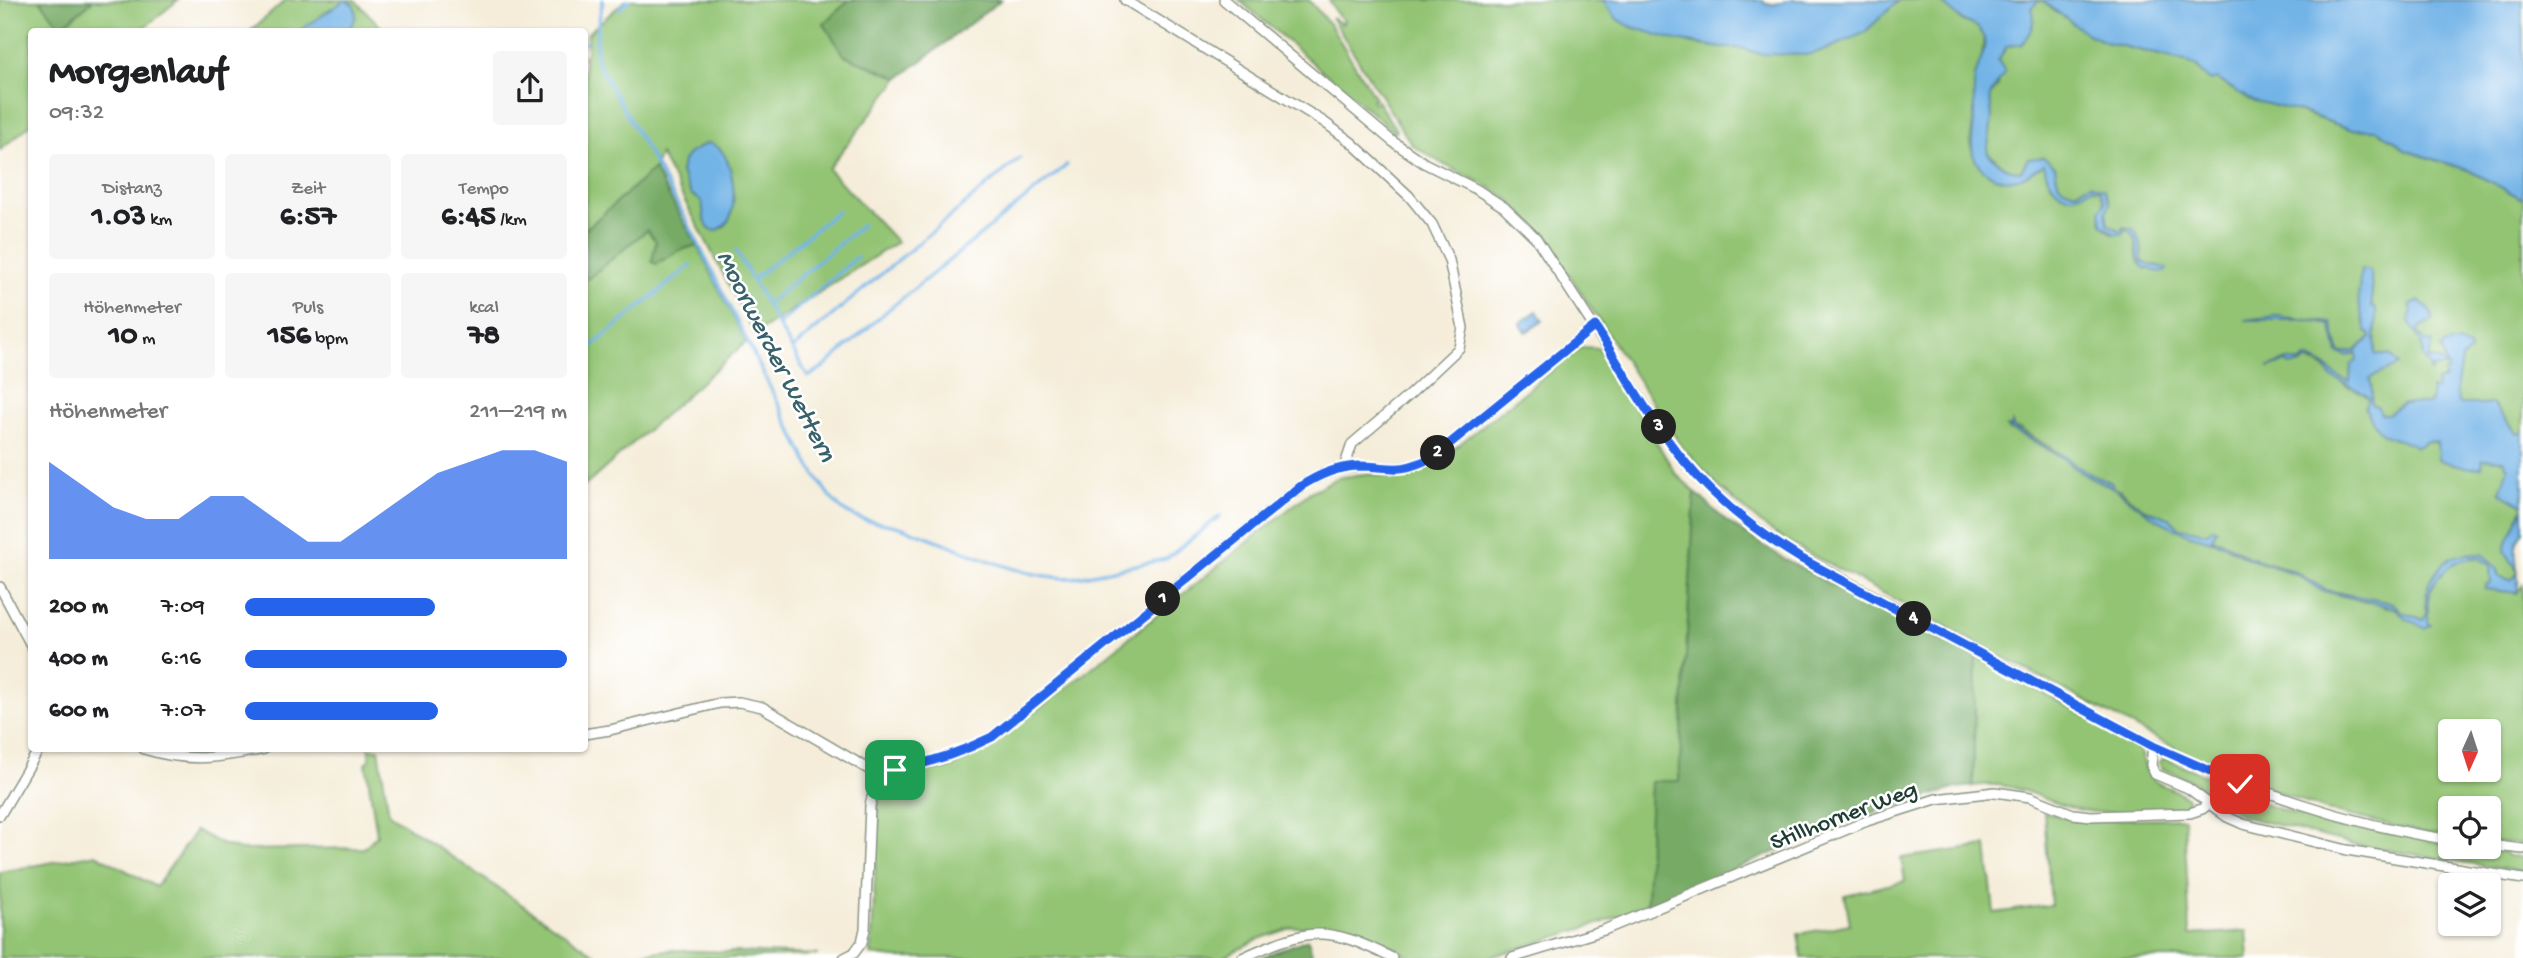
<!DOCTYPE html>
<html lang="de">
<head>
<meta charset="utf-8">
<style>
	body { margin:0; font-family:"Gochi Hand",sans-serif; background:#f6f6f6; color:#202124; height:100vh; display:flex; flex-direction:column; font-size:26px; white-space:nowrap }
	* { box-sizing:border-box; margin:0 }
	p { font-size:23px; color:#757577 }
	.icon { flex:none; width:38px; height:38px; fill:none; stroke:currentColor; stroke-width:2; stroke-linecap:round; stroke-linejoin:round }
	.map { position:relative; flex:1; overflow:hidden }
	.panel { position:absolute; left:28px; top:28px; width:560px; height:724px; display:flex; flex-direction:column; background:#fff; border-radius:7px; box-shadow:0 2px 5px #0004 }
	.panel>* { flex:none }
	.needle { width:46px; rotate:183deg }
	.controls { position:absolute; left:2438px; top:719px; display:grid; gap:14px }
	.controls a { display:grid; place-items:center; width:63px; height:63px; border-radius:7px; background:#fff; box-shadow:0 2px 5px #0004; font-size:35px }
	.pin { position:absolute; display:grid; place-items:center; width:60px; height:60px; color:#fff; margin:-30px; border-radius:14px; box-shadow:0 4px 10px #0006 }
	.km { position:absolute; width:35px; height:35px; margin:-18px; border-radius:50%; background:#222; color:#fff; font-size:19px; line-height:35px; text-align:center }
	.round { display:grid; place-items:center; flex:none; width:74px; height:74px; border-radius:7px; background:#f6f6f6 }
	.summary { display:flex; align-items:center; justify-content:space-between; height:119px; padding:0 21px }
	h1 { font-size:38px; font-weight:800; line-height:52px }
	.metrics { display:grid; grid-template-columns:repeat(3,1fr); gap:10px; height:119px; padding:7px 21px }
	.metrics div { display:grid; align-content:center; border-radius:7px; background:#f6f6f6; text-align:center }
	.metrics b { font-size:30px; font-weight:800 }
	.metrics small { font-size:19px; font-weight:400 }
	.metrics p { font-size:19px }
	.chart { height:196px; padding:14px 21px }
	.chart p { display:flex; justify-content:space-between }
	.chart svg { width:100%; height:126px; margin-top:7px; fill:#2563eb; opacity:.7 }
	ul { padding:0 21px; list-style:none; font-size:23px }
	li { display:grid; grid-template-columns:112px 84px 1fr; align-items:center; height:52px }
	li i { height:18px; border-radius:9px; background:#2563eb }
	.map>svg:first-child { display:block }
	.green { fill:#93c473; stroke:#598054; stroke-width:2; fill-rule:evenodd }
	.forest { fill:#76aa65; stroke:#4a744c; stroke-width:2 }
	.water { fill:#73b4e7; stroke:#49788e; stroke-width:2 }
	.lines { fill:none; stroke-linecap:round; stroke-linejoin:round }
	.stream { stroke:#73b4e7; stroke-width:3.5 }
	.minor-casing { stroke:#8a9586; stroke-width:12 }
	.minor { stroke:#fff; stroke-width:9 }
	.route-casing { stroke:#fff; stroke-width:14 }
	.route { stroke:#2563eb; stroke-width:9 }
	.labels { text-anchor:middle; stroke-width:5; stroke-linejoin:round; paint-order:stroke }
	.street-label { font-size:24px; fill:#1f3d34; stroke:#fff }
	.water-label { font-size:26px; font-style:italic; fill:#38616a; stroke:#fff }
</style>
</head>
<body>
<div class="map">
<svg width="2523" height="958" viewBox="0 0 2523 958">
	<rect width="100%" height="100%" fill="#fff"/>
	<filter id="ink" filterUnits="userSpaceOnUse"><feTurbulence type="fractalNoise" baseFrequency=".0143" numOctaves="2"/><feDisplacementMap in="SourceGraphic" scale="14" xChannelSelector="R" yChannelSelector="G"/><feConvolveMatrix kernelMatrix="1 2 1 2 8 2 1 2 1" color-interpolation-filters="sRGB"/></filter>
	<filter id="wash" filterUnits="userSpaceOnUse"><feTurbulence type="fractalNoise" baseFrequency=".00686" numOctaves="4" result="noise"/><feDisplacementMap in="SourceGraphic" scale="28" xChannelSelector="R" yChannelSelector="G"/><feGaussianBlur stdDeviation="1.57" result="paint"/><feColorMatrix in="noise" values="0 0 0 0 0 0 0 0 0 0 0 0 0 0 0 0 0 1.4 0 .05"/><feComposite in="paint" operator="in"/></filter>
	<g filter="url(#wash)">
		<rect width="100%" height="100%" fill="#f5edd9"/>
		<path class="green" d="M 0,0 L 40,0 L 62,27 L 93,0 L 178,0 L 140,31 L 32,32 L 31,124 L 0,150 Z
			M 286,0 L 355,0 L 385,31 L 346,31 L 353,24 L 356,10 L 331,8 L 319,20 L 299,31 L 249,32 Z
			M 626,0 L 849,0 L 824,24 L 844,55 L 899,78 L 828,169 L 897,242 L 755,334 L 660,154 L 654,169 L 585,230 L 584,56 L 587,54 L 588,33 ZM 707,143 L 725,226 L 716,231 L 702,201 L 691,194 L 681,173 L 689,154 Z
			M 1239,0 L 1309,0 L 1331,26 L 1375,98 L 1372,100 L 1374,103 L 1377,101 L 1397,131 L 1395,133 Z
			M 1329,0 L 1602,0 L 1618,20 L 1632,27 L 1693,44 L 1722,48 L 1742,48 L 1760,54 L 1825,50 L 1864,33 L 1899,0 L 1938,0 L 1963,21 L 1979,27 L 1984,36 L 1982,56 L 1975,77 L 1974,117 L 1970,144 L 1976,161 L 2001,180 L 2045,163 C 2047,194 2067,199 2091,188 L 2100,190 C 2112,208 2089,221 2114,234 L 2122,234 L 2127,229 C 2142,241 2132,258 2142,266 C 2146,270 2154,269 2159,271 L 2158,265 L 2148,266 L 2142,260 L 2141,246 L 2133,229 L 2123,227 L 2120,231 L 2108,224 L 2106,212 L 2110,204 L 2104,189 L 2084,186 L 2076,192 C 2056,187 2058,185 2055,166 L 2028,159 L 2021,171 L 2008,170 L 1987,152 L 1992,119 L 1990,95 L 1998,86 L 2002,66 L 1998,61 L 2007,46 L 2022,44 L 2032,8 L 2038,1 L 2043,1 L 2087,34 L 2105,42 L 2182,60 L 2197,67 L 2201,73 L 2217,79 L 2235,91 L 2350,129 L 2377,130 L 2394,140 L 2405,150 L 2468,170 L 2523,199 L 2523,432 L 2519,434 L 2492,404 L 2459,404 L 2456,391 L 2461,359 L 2470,351 L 2441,348 L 2447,366 L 2428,358 L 2433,343 L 2427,343 L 2419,334 L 2418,329 L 2432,321 L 2412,309 L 2414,330 L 2421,341 L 2423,357 L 2430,366 L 2431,371 L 2434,367 L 2448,367 L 2447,373 L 2428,404 L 2402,404 L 2388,415 L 2380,414 L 2371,404 L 2372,391 L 2369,378 L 2398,365 L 2375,354 L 2376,309 L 2372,307 L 2371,275 L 2371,338 L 2355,351 L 2341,353 L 2357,353 L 2357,359 L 2351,365 L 2350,382 C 2330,376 2327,363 2306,358 L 2301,363 L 2287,360 L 2276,365 L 2286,362 L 2290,365 L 2301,365 L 2306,361 L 2320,364 L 2332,377 L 2349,387 L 2354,387 L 2369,398 L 2365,408 L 2393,439 L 2407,440 L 2417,447 L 2427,441 C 2455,446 2473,459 2503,460 L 2508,468 L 2500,492 L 2523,505 C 2520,522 2508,534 2505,551 L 2518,571 L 2515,577 L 2510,580 L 2498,576 L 2484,555 L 2466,553 L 2434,578 L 2425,607 L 2427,614 L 2423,620 L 2403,612 L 2392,603 L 2326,590 L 2294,571 L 2249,557 L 2226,546 L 2247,558 L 2297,574 L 2320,590 L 2366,602 L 2380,602 L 2383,606 L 2395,608 L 2406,618 L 2428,622 C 2429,613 2426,603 2429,594 C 2437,572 2457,556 2480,558 L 2490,566 L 2491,584 L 2487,589 L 2517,593 L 2523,585 L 2523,844 L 2489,841 L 2488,808 L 2450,808 L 2450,836 L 2419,832 L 2326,810 L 2200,763 L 2201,761 L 2149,735 L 1793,545 L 1764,526 L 1719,487 L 1682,447 L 1664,420 L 1542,233 L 1509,200 L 1489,187 L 1443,164 L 1412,145 L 1331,17 L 1342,24 L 1344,21 L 1336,13 ZM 2008,427 L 2020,429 L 2067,458 L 2083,471 L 2112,483 L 2112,487 L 2083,474 L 2058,455 L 2041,447 L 2020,432 L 2009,430 ZM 2118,489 L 2143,508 L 2171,519 L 2180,528 L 2208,533 L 2216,530 L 2212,539 L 2226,545 C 2185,534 2149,518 2118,489 ZM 2450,732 L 2488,732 L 2488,770 L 2450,770 Z
			M 647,230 L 656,241 L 656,264 L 678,251 L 697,245 L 746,342 L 585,486 L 585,281 Z
			M 1581,347 L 1599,348 L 1676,474 L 1695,492 L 1679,782 L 1651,782 L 1647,905 L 1601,923 L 1487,958 L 1413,958 L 1371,936 L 1329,927 L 1293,927 L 1256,940 L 1222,958 L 895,958 L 871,955 L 879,796 L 884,786 L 894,777 L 967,758 L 995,741 L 1074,682 L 1310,492 L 1337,478 L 1363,474 L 1391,476 L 1418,471 L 1437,462 Z
			M 1976,657 L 2132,741 C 2147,754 2140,763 2149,775 C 2158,788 2176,787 2187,798 L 2187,804 L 2181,810 C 2146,811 2106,817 2072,808 C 2034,798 2017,780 1973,786 Z
			M 369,749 L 379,749 L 389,814 L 599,957 L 671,950 L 818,955 L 731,958 L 0,958 L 0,872 L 96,854 L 156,887 L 196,830 L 221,844 L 241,850 L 364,848 L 377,835 L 366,763 L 370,759 Z
			M 2164,758 L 2232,786 L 2234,791 L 2270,806 L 2327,824 L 2332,821 L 2450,845 L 2450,847 L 2504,852 L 2508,856 L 2523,857 L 2523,872 L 2357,845 L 2242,816 L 2193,781 L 2161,768 L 2159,762 Z
			M 2044,812 L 2075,820 L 2184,818 L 2190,935 L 2247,931 L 2249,958 L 1802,958 L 1798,934 L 1850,924 L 1845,895 L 1905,881 L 1901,858 L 1987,846 L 1994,913 L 2051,905 Z"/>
		<path class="forest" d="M 40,0 L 93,0 L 61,27 Z
			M 849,0 L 1001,0 L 899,78 L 844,55 L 824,24 Z
			M 654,169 L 697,245 L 678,251 L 656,264 L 652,262 L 656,241 L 647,230 L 585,281 L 585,230 Z
			M 1695,492 L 1726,521 L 1783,558 L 1863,602 L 1976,657 L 1973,786 L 1957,788 L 1865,815 L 1647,905 L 1651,781 L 1679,781 Z
			M 1308,939 L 1313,958 L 1259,958 Z"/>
		<path class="water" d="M 345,0 L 353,4 C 359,15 355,23 346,31 L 299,31 Z
			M 1602,0 L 1763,0 L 1765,4 L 1776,4 L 1786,0 L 1899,0 L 1864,33 L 1825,50 L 1806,55 L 1760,54 L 1742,48 L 1722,48 L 1671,39 L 1632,27 L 1618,20 Z
			M 1938,0 L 2523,0 L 2523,199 L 2468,170 L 2405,150 L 2394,140 L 2377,130 L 2350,129 L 2305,113 L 2251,100 L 2217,79 L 2210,81 L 2197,67 L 2182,60 L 2105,42 L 2087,34 L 2043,1 L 2038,1 L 2032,8 C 2037,21 2030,34 2022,44 L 2007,46 L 1998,61 L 2005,72 L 1990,95 L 1992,119 L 1987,152 C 1997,162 2006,172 2021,171 L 2028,159 L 2043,157 L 2055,166 C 2058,185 2056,187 2076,192 L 2090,184 L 2104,189 L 2110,204 L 2106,212 L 2108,224 L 2120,231 C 2137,217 2142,248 2142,261 C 2150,269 2158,263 2167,269 L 2165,272 C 2159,273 2151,269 2144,268 C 2133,257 2142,240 2127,229 L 2122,234 L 2115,234 L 2102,224 L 2100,210 L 2105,203 L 2100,190 L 2091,188 C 2087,190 2084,193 2081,194 C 2059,203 2047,180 2044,164 C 2027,176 2011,186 1991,175 C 1963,160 1974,139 1974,114 C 1974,102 1973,89 1975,77 C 1978,64 1988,49 1983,35 C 1980,25 1970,25 1963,20 C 1954,15 1946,7 1938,0 Z
			M 707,143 C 733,144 739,201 729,220 C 726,226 721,228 716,231 L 709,229 L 704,218 L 702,201 L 691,194 L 681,173 L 683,161 L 688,154 Z
			M 2361,269 L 2370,271 L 2371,275 L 2372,307 L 2376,309 L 2375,354 L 2392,356 L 2399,365 L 2370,378 L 2372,391 L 2371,404 L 2378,407 L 2381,414 L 2388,414 L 2402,404 L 2428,404 L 2431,401 L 2432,389 L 2437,389 L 2436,381 L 2445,379 L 2444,373 L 2447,372 L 2448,367 L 2434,367 L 2430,372 L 2430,366 L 2423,357 L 2421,341 L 2409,321 L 2412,309 L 2410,305 L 2419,301 C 2427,305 2432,312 2433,321 L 2418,329 L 2419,334 L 2427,343 L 2433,342 L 2428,359 L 2438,360 L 2446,365 L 2441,348 L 2445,344 L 2457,343 L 2469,347 L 2470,351 L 2461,359 L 2456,391 L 2459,404 L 2492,404 L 2518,434 L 2523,432 L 2523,505 L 2500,492 L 2508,468 L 2503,460 L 2483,459 L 2482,467 L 2470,468 L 2438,460 L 2437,442 L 2427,441 L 2417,447 C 2405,439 2390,441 2381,432 C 2374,427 2370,416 2365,408 L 2369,398 L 2365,394 L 2332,377 L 2321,364 L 2314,361 L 2306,361 L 2301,365 L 2290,365 L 2286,362 L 2268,368 L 2287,360 L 2301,363 L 2306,358 C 2324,359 2332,377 2350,382 L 2351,365 L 2357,359 L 2357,353 L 2347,356 L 2338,353 L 2331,325 L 2303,320 L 2245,320 L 2276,316 L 2332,323 L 2340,353 L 2355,351 L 2371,338 L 2370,334 L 2366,332 L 2358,299 Z
			M 1537,311 L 1543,321 L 1526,332 L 1520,323 Z
			M 2012,423 L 2014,428 L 2067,458 L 2084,471 L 2112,483 L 2113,487 L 2143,508 L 2171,519 L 2180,528 L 2207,533 L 2212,528 L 2216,529 L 2212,539 L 2222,541 L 2249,557 L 2294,571 L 2326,590 L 2392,603 L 2403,612 L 2423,620 L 2427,614 C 2421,596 2434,566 2452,558 C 2463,552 2473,554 2484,555 L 2498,570 L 2498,576 L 2510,580 L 2515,577 L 2518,571 L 2505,551 L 2508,539 L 2523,508 L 2523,532 C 2507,550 2523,570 2517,593 L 2486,589 L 2486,584 L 2491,584 L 2490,565 L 2480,558 C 2457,556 2437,572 2429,594 C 2426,603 2429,613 2428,622 L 2431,625 L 2424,628 L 2406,618 L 2395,608 L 2320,590 L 2297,574 L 2247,558 L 2223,544 L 2187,534 L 2156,519 L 2111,486 L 2083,474 L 2059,455 L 2006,427 L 2011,428 Z"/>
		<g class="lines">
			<path class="stream" d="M 603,0 C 599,20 593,43 598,64 L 686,219 L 807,461 C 818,478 829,501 846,512 C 863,523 884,522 903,528 C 957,545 1016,579 1073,578 L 1166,559 L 1220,516
				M 619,9 L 629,0
				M 584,43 L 585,42
				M 736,251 L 808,377 L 825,366 L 888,310 L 1067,165
				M 752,280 L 838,211
				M 767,304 L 862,225
				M 778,325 L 857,257
				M 792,349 L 1020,158
				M 584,355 L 591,347 L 691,265"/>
		</g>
	</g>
	<g filter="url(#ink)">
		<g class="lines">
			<g class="minor-casing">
				<path id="minor" d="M 1125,0 L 1324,122 L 1351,142 L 1409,196 L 1432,224 L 1449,260 L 1463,328 L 1459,348 L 1407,397 L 1352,444 L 1344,468
					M 1224,0 L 1392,141 L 1424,163 L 1476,189 L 1504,207 L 1536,238 L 1655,421 L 1685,463 L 1735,512 L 1781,546 L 2153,746 C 2255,790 2340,823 2450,840
					M 0,587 L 32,647
					M 584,734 L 610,730 L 720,703 L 739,702 L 762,707 L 882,777
					M 2153,746 L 2151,765 L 2155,774 L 2188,788 L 2227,817 L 2243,824 L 2347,850 L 2523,879
					M 144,749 C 189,763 219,758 264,749
					M 0,815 L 39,749
					M 2488,845 L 2523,849
					M 854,953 L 862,942 L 865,929 L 870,806 C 872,796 875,784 883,777 C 897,765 919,766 936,761 C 956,755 973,746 992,737 L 1301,486 C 1319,475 1336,467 1358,467 C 1392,466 1399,474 1433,457 L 1595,326
					M 844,958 L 854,953
					M 1242,958 C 1308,928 1326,924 1392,958
					M 1512,958 L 1604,930 L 1867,821 L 1936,799 L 1995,792 L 2030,797 L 2073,814 L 2091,816 L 2190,813 L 2202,809 L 2209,804"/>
			</g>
			<use href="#minor" class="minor"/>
		</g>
	</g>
	<g class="lines" filter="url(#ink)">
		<g class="route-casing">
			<path id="route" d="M 895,770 C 930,763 960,753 992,737 L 1301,486 C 1319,475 1336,467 1358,466 C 1393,466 1397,475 1433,457 L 1595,326 C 1623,371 1650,420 1684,461 C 1717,501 1757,532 1800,558 L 2153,746 L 2240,784"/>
		</g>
		<use href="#route" class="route"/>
	</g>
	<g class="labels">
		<g class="street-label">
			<text transform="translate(1843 814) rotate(-21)" y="8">Stillhorner Weg</text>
		</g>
		<g class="water-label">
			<text transform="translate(778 355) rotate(63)" y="9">Moorwerder Wettern</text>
		</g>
	</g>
</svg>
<div class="controls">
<a><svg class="needle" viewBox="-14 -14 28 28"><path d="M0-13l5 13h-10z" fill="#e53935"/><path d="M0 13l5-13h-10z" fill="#757577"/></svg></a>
<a><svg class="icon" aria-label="locate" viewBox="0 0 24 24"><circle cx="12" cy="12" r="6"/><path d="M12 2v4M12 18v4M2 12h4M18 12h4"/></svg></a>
<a><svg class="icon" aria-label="layers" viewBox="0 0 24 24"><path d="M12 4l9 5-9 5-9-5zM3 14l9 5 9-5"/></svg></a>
</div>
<div class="pin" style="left:895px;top:770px;background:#1e9e55"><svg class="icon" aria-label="arrive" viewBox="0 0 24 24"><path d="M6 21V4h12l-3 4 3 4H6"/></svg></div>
<div class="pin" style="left:2240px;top:784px;background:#d93025"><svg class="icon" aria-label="check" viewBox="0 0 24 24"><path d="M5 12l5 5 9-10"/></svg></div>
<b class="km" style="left:1163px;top:599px">1</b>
<b class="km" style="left:1438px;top:453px">2</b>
<b class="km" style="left:1659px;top:427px">3</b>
<b class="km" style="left:1914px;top:619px">4</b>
<section class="panel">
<div class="summary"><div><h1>Morgenlauf</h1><p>09:32</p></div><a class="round"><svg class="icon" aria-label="share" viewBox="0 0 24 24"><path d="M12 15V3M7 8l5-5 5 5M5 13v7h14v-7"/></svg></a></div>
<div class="metrics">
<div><p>Distanz</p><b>1.03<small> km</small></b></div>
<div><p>Zeit</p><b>6:57</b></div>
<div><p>Tempo</p><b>6:45<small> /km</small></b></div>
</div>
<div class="metrics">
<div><p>Höhenmeter</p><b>10<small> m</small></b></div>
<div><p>Puls</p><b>156<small> bpm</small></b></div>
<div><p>kcal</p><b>78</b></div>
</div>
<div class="chart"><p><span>Höhenmeter</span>211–219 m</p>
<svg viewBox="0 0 160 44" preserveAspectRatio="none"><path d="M0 44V10L10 18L20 26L30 30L40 30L50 22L60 22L70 30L80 38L90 38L100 30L110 22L120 14L130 10L140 6L150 6L160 10V44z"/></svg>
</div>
<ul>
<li><b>200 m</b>7:09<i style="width:59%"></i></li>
<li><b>400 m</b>6:16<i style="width:100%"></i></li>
<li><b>600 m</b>7:07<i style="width:60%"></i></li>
</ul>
</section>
</div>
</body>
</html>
